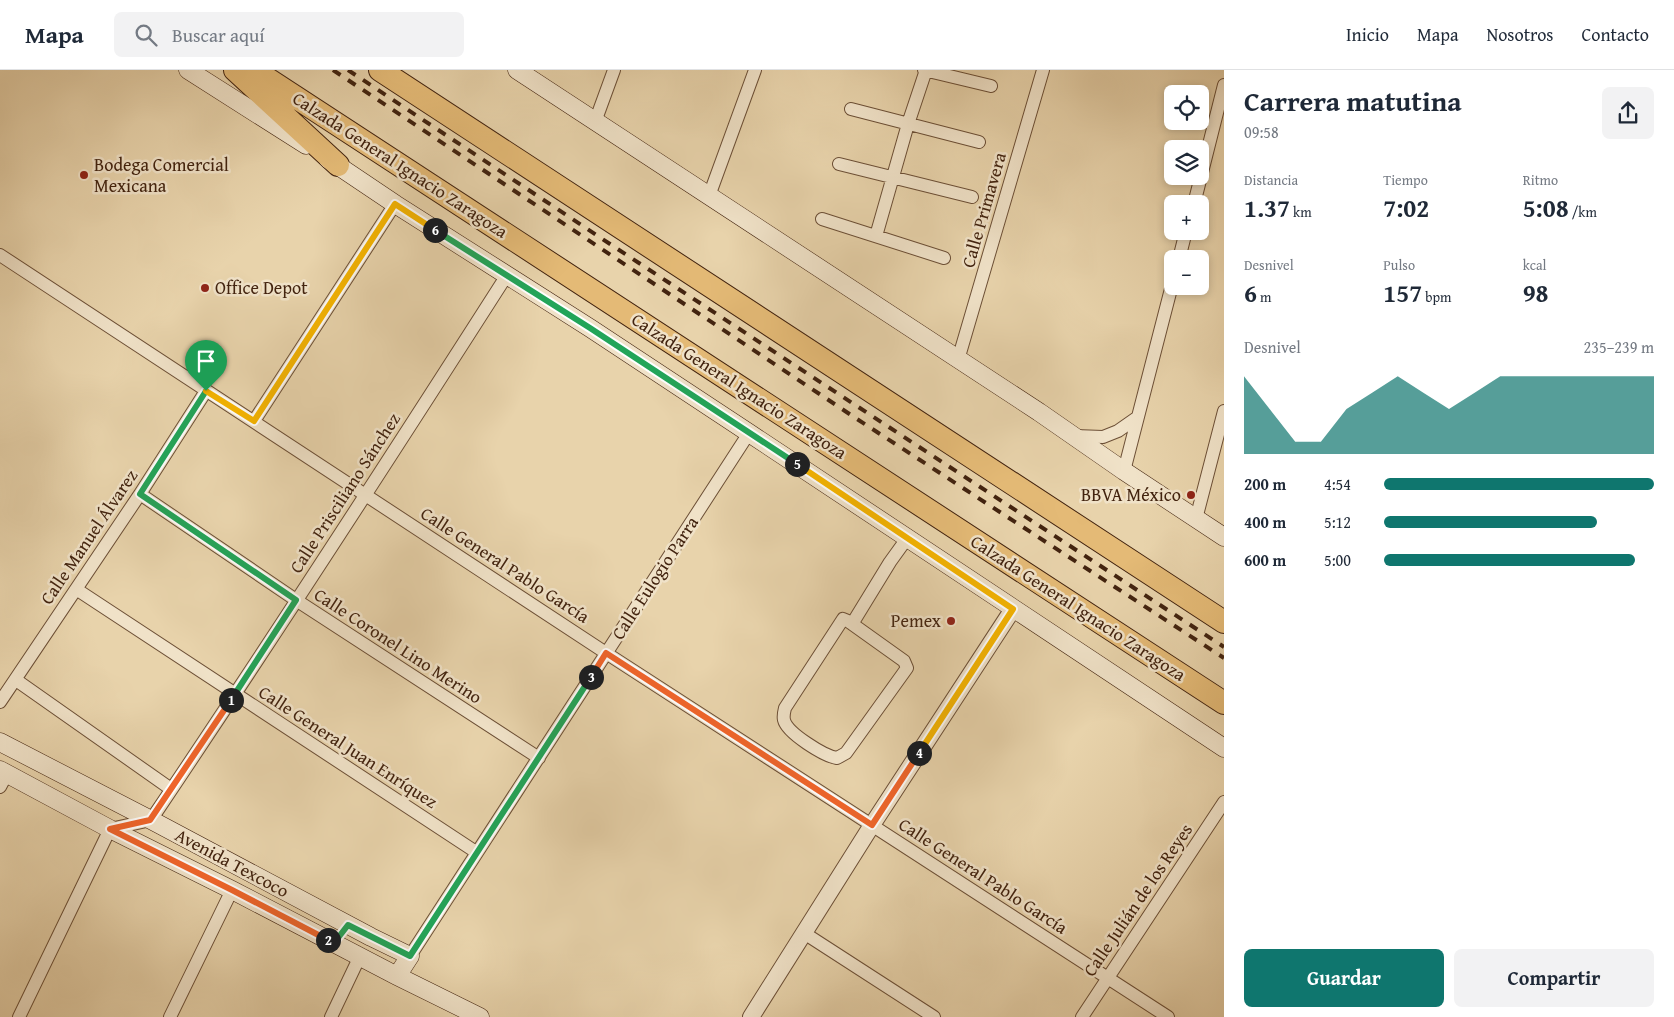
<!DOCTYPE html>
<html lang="es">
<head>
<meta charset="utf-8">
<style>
	body { margin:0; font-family:"Gentium Book Plus",serif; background:#f2f2f3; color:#1f2937; height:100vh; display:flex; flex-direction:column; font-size:19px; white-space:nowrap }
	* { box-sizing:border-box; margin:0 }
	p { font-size:16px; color:#747a83 }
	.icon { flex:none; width:28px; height:28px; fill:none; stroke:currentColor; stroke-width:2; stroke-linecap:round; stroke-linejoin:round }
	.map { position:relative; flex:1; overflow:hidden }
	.details { display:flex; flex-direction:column; background:#fff; width:450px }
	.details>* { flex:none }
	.tools { position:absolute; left:1164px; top:15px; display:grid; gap:10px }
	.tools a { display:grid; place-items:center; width:45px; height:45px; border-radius:8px; background:#fff; box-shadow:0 2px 8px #0003; font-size:25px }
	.pin { position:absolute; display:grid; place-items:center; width:42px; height:42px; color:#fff; margin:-51px -21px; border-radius:50% 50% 50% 0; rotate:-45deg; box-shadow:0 0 5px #0007 }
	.pin .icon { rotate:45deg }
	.km { position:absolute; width:25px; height:25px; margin:-12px; border-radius:50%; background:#222; color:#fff; font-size:14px; line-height:25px; text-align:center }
	.round { display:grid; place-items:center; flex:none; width:52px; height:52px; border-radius:8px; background:#f2f2f3 }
	.overview { display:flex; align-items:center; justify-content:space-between; height:85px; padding:0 20px }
	h1 { font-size:28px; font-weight:600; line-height:38px }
	.metrics { display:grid; grid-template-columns:repeat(3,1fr); gap:8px; height:85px; padding:5px 20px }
	.metrics div { display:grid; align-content:center }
	.metrics b { font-size:25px; font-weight:600 }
	.metrics small { font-size:14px; font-weight:400 }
	.metrics p { font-size:14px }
	.chart { height:140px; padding:10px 20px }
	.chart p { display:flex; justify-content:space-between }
	.chart svg { width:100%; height:90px; margin-top:5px; fill:#0f766e; opacity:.7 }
	.action { display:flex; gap:10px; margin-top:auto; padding:10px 20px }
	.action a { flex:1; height:58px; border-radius:8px; background:#0f766e; color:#fff; font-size:20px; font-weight:600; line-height:58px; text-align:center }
	.action a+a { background:#f2f2f3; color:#1f2937 }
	ul { padding:0 20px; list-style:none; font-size:16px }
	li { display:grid; grid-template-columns:80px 60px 1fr; align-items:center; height:38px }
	li i { height:12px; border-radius:6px; background:#0f766e }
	header { display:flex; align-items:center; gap:30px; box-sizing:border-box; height:70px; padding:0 25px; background:#fff; border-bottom:1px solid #e0e1e3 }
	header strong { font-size:24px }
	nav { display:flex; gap:28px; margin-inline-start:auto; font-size:18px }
	.search { width:350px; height:45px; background:#f2f2f3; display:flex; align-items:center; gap:12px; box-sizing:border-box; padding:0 18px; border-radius:8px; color:#747a83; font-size:19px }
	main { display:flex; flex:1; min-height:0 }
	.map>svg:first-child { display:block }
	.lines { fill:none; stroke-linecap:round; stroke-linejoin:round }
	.minor-casing { stroke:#6c4f36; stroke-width:14 }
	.tertiary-casing { stroke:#6c4f36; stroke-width:18 }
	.secondary-casing { stroke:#42230f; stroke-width:19 }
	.motorway-casing { stroke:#42230f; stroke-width:24 }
	.minor { stroke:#f0e2c8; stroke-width:12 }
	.tertiary { stroke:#f0e2c8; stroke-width:16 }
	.secondary { stroke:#f0e2c8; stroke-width:18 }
	.motorway { stroke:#e4ba76; stroke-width:22 }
	.rail { stroke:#42230f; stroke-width:4; stroke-dasharray:9 9; stroke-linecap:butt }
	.split-1-casing { stroke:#fff; stroke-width:10 }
	.split-2-casing { stroke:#fff; stroke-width:10 }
	.split-3-casing { stroke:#fff; stroke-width:10 }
	.split-4-casing { stroke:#fff; stroke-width:10 }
	.split-5-casing { stroke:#fff; stroke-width:10 }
	.split-6-casing { stroke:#fff; stroke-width:10 }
	.split-7-casing { stroke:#fff; stroke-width:10 }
	.split-1 { stroke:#22a559; stroke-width:6 }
	.split-2 { stroke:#f0652b; stroke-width:6 }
	.split-3 { stroke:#22a559; stroke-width:6 }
	.split-4 { stroke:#f0652b; stroke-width:6 }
	.split-5 { stroke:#f5b400; stroke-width:6 }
	.split-6 { stroke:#22a559; stroke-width:6 }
	.split-7 { stroke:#f5b400; stroke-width:6 }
	.poi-dot { fill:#8f2418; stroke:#f0e2c8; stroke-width:2 }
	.labels { text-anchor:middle; stroke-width:5; stroke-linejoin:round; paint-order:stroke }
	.poi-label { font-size:18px; fill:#42230f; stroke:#f0e2c8; text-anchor:start }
	.street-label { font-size:18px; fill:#42230f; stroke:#f0e2c8 }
</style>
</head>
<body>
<header>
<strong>Mapa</strong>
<div class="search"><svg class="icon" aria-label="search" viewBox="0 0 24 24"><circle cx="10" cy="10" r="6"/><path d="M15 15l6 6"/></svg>Buscar aquí</div>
<nav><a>Inicio</a><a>Mapa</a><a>Nosotros</a><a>Contacto</a></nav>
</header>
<main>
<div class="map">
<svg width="1224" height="947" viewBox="0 0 1224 947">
	<rect width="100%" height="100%" fill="#e8d3ab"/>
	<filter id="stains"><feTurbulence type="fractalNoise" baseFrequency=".004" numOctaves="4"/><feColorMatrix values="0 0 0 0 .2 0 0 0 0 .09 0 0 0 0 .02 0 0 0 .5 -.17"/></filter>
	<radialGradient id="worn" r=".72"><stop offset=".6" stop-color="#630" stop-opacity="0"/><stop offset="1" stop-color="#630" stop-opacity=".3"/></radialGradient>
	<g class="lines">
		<g class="minor-casing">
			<path id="minor" d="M 924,0 L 991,16
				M 851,39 L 979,72
				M 595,52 L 614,0
				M 839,94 L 972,127
				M 709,126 L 755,0
				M 1194,134 L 1224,15
				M 822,149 L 944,188
				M 876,166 L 908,54 L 926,0
				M 0,185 L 606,583 L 1168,947
				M 1179,189 L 1186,161
				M 958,290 L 1043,0
				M 254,351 L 395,134
				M 1075,366 L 1103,367 L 1118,361 L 1138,347
				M 1124,401 L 1172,215
				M 140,424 L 296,530 L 539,688
				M 1196,449 L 1224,341
				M 76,519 L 476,782
				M 843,549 L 848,551 L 904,591 L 907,598 L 846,683 L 837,688 C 824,686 787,663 784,650 C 783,646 784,642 785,638 Z
				M 852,554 L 890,492 L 908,467
				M 16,610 L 171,719
				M 0,632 L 140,424 L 206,321
				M 0,717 L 7,704
				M 804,863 L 934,947
				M 410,886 L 749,363
				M 19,947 L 110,759 L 151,750 C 272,570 390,388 507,205
				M 170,947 L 232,820
				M 331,947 L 360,886
				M 1082,947 L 1224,732"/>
		</g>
		<g class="tertiary-casing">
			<path id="tertiary" d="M 751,947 L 872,755 L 1013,539"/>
		</g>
		<g class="secondary-casing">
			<path id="secondary" d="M 188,0 L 306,75
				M 517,0 L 1039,342 L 1124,401 L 1224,467
				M 328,89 L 395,134 L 590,258 L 749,363 L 1224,678
				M 0,672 L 151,750 L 371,867 L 410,886 L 397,906
				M 0,700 L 110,759 L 232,820 L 397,906 L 480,947"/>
		</g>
		<g class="motorway-casing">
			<path id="motorway" d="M 235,0 L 338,95
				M 254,0 L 1224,633
				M 380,0 L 1224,552"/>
		</g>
		<use href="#minor" class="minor"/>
		<use href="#tertiary" class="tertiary"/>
		<use href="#secondary" class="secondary"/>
		<use href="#motorway" class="motorway"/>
		<path class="rail" d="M 333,0 L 857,349 L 1224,588
			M 348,0 L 613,176 L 1224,577"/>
	</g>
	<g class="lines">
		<g class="split-1-casing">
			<path id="split-1" d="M 206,321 L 140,424 L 296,530 L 231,630"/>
		</g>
		<g class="split-2-casing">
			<path id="split-2" d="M 231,630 L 150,750 L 110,759 L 232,820 L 328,870"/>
		</g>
		<g class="split-3-casing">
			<path id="split-3" d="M 328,870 L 334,873 L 348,855 L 410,886 L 591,607"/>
		</g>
		<g class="split-4-casing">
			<path id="split-4" d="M 591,607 L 606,583 L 872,755 L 919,683"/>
		</g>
		<g class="split-5-casing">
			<path id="split-5" d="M 797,394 L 1013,539 L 919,683"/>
		</g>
		<g class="split-6-casing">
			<path id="split-6" d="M 435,160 L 590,258 L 797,394"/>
		</g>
		<g class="split-7-casing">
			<path id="split-7" d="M 206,321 L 254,351 L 395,134 L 435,160"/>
		</g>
		<use href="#split-1" class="split-1"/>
		<use href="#split-2" class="split-2"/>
		<use href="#split-3" class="split-3"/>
		<use href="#split-4" class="split-4"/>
		<use href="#split-5" class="split-5"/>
		<use href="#split-6" class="split-6"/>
		<use href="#split-7" class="split-7"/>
	</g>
	<g class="poi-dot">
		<circle cx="84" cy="105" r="5"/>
		<circle cx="205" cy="218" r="5"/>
		<circle cx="1191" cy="425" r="5"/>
		<circle cx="951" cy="551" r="5"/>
	</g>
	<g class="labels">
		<g class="poi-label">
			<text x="94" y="101">Bodega Comercial<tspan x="94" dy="21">Mexicana</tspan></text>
			<text x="215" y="224">Office Depot</text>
			<text x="1181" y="431" text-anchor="end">BBVA México</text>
			<text x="941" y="557" text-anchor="end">Pemex</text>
		</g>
		<g class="street-label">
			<text transform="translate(400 95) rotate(33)" y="6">Calzada General Ignacio Zaragoza</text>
			<text transform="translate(984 140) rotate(-74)" y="6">Calle Primavera</text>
			<text transform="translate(739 316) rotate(33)" y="6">Calzada General Ignacio Zaragoza</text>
			<text transform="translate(345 423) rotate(-57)" y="6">Calle Prisciliano Sánchez</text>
			<text transform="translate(89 467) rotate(-56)" y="6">Calle Manuel Álvarez</text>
			<text transform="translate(505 495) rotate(33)" y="6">Calle General Pablo García</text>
			<text transform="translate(655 508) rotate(-57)" y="6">Calle Eulogio Parra</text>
			<text transform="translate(1078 538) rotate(33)" y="6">Calzada General Ignacio Zaragoza</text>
			<text transform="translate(398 576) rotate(33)" y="6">Calle Coronel Lino Merino</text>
			<text transform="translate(348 677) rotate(33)" y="6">Calle General Juan Enríquez</text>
			<text transform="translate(232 793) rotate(28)" y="6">Avenida Texcoco</text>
			<text transform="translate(983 806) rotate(33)" y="6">Calle General Pablo García</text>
			<text transform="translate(1138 830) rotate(-56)" y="6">Calle Julián de los Reyes</text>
		</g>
	</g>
	<rect width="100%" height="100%" filter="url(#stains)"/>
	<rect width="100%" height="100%" fill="url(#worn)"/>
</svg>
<div class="tools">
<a><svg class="icon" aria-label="locate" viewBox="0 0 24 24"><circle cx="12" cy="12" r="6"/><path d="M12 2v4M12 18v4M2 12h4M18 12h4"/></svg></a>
<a><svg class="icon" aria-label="layers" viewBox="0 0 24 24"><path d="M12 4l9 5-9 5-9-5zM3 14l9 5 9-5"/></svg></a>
<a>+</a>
<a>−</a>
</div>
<div class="pin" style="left:206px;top:321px;background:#1e9e55"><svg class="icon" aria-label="arrive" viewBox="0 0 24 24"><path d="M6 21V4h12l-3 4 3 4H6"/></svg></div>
<b class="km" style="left:231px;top:630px">1</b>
<b class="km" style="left:328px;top:870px">2</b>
<b class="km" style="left:591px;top:607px">3</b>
<b class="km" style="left:919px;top:683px">4</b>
<b class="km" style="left:797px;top:394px">5</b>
<b class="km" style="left:435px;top:160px">6</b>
</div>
<section class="details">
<div class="overview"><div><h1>Carrera matutina</h1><p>09:58</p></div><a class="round"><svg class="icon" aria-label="share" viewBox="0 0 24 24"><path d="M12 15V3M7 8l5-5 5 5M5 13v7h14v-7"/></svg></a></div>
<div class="metrics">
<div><p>Distancia</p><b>1.37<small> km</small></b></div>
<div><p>Tiempo</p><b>7:02</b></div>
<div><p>Ritmo</p><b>5:08<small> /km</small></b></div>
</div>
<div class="metrics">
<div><p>Desnivel</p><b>6<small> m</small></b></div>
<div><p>Pulso</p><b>157<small> bpm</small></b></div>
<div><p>kcal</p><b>98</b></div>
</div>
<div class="chart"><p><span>Desnivel</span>235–239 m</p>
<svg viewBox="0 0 160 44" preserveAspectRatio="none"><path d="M0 44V6L10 22L20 38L30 38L40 22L50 14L60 6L70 14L80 22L90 14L100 6L110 6L120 6L130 6L140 6L150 6L160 6V44z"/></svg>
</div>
<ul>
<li><b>200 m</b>4:54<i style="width:100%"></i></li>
<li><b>400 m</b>5:12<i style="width:79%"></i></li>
<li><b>600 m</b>5:00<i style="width:93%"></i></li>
</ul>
<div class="action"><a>Guardar</a><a>Compartir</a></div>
</section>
</main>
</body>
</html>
